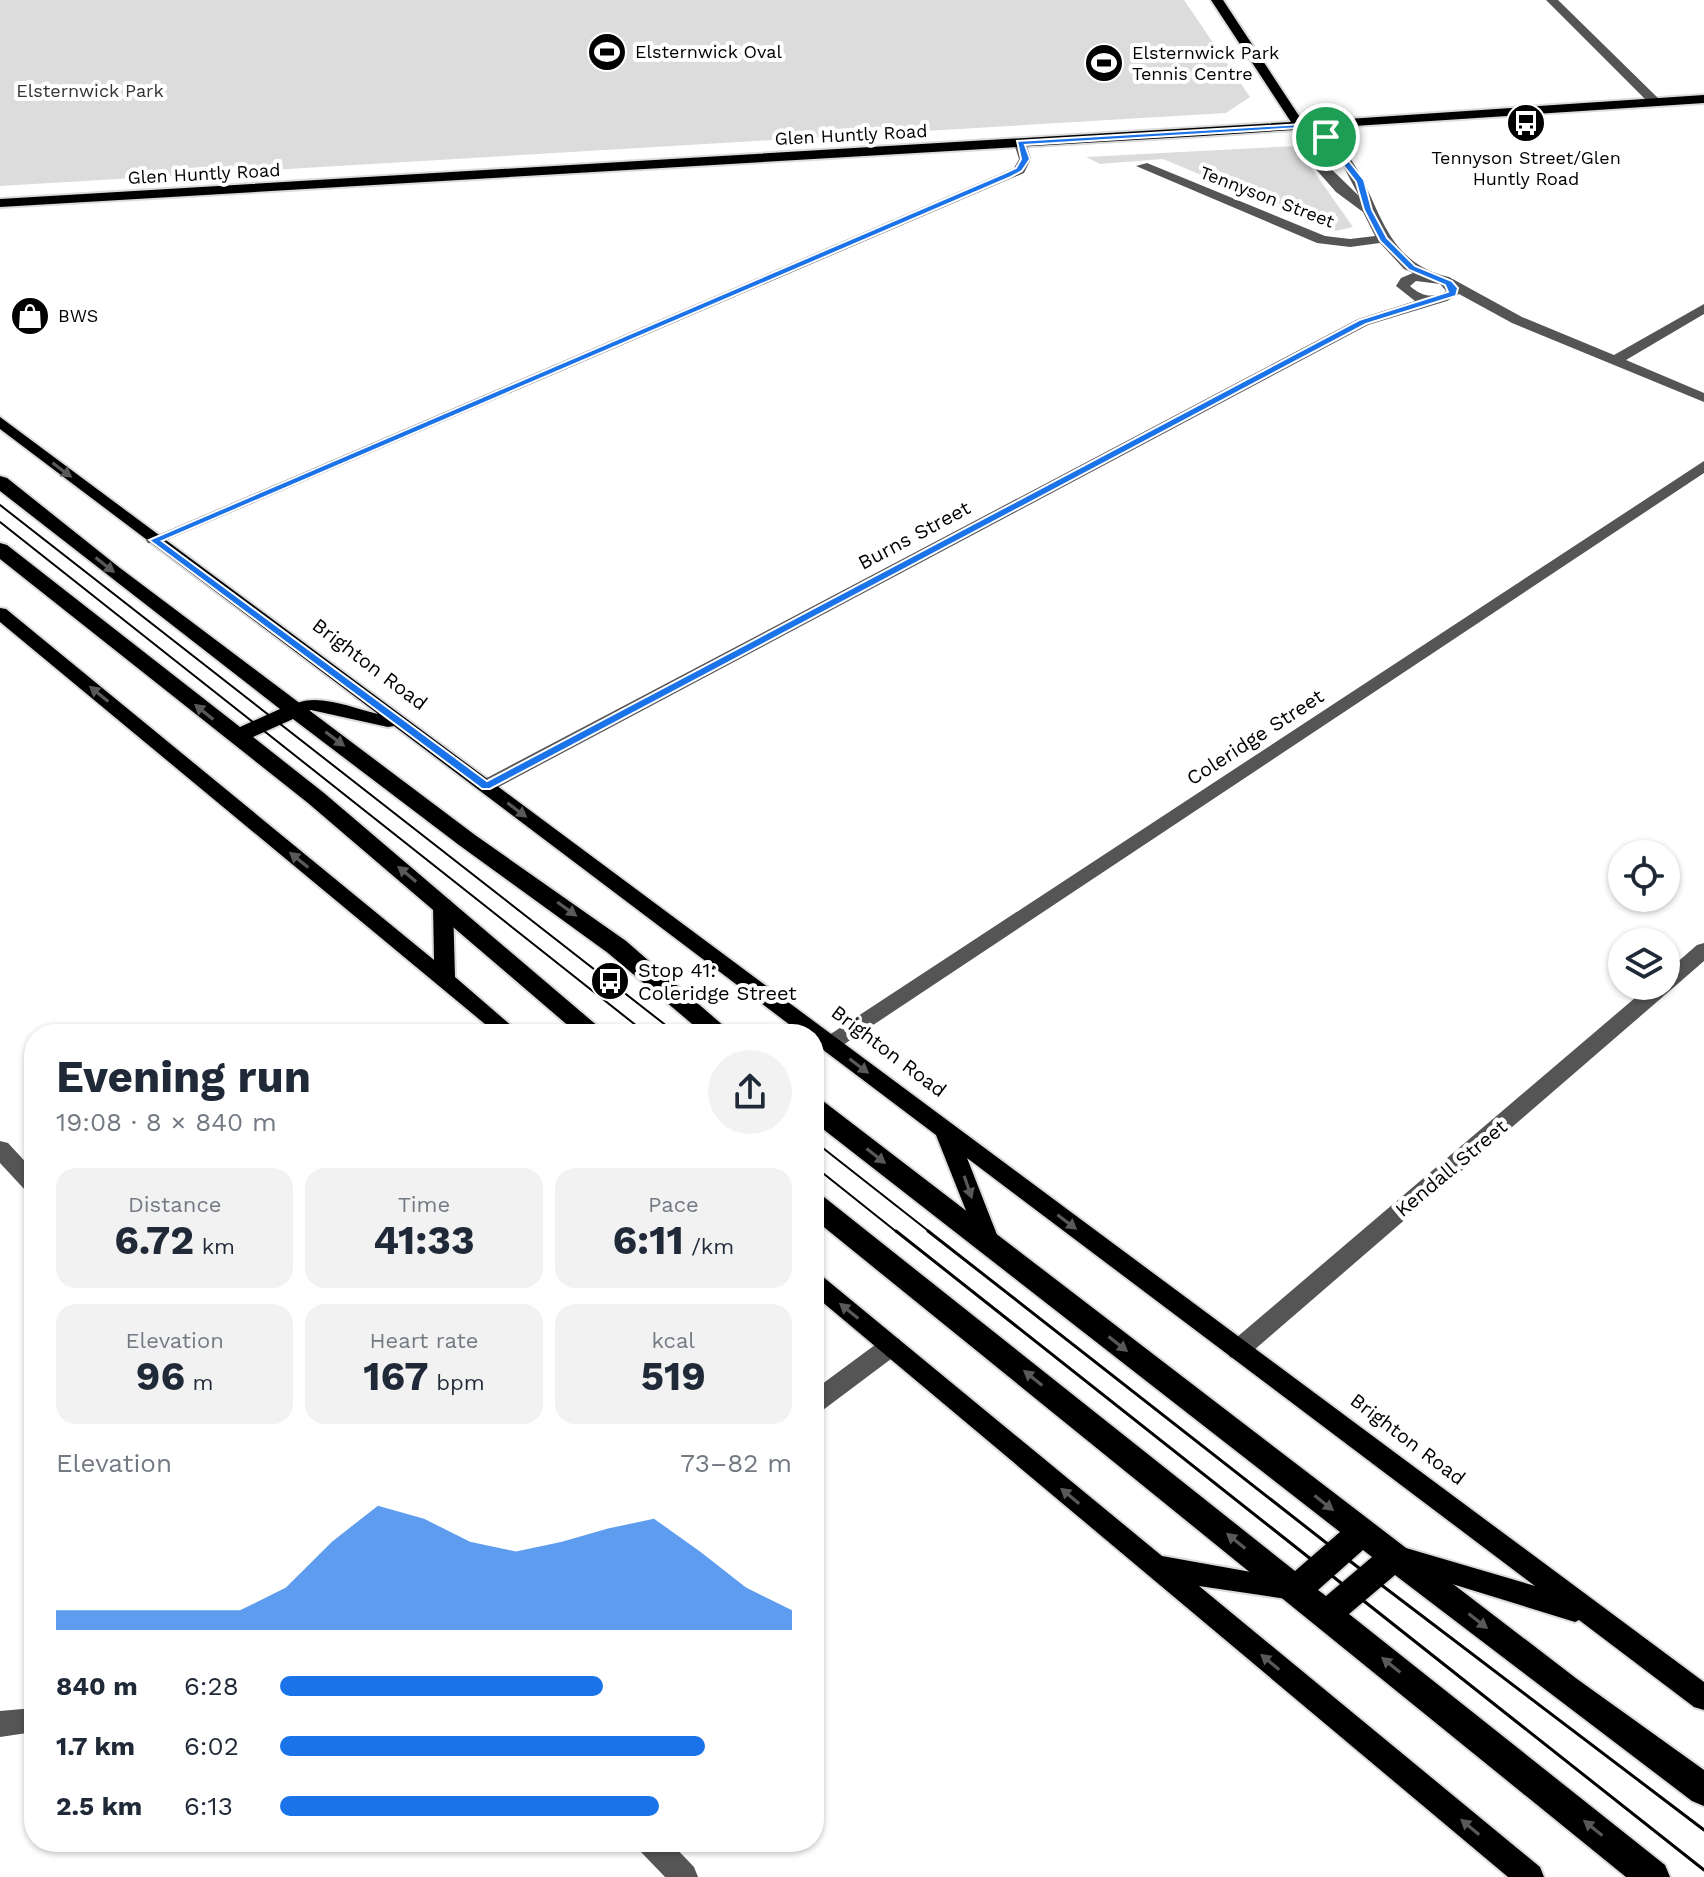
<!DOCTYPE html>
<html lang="en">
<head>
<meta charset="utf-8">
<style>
	body { margin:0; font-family:"Work Sans",sans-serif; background:#f2f2f3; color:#1f2937; height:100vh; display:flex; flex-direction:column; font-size:30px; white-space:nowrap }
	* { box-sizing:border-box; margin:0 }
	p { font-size:26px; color:#747a83 }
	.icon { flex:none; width:44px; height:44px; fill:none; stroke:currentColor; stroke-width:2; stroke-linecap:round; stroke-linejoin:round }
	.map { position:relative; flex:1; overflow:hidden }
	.side { position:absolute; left:24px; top:1024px; width:800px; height:828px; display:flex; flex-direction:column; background:#fff; border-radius:32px; box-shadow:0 2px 6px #0004 }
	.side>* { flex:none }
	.tools { position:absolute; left:1608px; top:840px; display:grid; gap:16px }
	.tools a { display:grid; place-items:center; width:72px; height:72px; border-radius:50%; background:#fff; box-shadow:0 2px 6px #0004; font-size:40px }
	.pin { position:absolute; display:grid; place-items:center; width:68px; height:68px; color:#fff; margin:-34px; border:4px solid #fff; border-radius:50%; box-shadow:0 2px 8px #0007 }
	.round { display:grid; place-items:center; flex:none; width:84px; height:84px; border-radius:42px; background:#f2f2f3 }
	.summary { display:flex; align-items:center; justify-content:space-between; height:136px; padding:0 32px }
	h1 { font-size:44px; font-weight:700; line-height:60px }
	.stats { display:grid; grid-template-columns:repeat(3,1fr); gap:12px; height:136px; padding:8px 32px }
	.stats div { display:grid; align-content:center; border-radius:20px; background:#f2f2f3; text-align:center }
	.stats b { font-size:40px; font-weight:700 }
	.stats small { font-size:22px; font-weight:400 }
	.stats p { font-size:22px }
	.chart { height:224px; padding:16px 32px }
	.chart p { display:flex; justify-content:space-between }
	.chart svg { width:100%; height:144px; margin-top:8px; fill:#1a73e8; opacity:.7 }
	ul { padding:0 32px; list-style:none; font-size:26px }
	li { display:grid; grid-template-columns:128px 96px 1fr; align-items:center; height:60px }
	li i { height:20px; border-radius:10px; background:#1a73e8 }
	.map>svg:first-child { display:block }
	.green { fill:#dcdcdc }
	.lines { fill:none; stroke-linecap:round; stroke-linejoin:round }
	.major-casing { stroke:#dbdbdb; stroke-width:4 }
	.highway-casing { stroke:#dbdbdb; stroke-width:4 }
	.minor { fill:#555; fill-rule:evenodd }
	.major { fill:#000; fill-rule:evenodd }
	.highway { fill:#000; fill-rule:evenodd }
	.tram-far1 { stroke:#000; stroke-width:2 }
	.tram { stroke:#000; stroke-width:3 }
	.oneway { fill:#595959 }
	.route { fill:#1a73e8; stroke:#fff; stroke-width:2; fill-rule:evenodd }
	.labels { text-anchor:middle; stroke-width:8; stroke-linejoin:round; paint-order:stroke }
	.far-poi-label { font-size:18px; fill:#000; stroke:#fff; text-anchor:start }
	.far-park-label { font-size:18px; fill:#333; stroke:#fff }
	.far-street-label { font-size:18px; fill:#000; stroke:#fff }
	.street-label { font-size:20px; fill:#000; stroke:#fff }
	.poi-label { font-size:20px; fill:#000; stroke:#fff; text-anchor:start }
</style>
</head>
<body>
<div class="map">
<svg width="1704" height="1877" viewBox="0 0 1704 1877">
	<rect width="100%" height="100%" fill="#fff"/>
	<path class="green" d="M 0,0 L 1184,0 L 1250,97 L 1226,113 L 0,186 Z
		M 1296,146 L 1353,227 L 1335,231 L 1163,159 L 1100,164 L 1086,157 Z"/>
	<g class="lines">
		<g class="major-casing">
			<path id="major" d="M 1211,0 L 1223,0 L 1303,122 L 1704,95 L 1704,103 L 1203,136 L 0,207 L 0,199 L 1291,122 Z
				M 0,417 L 1704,1682 L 1704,1710 L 1694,1707 L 1579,1620 L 1575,1622 L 1397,1567 L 1393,1559 L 1397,1551 L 1406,1548 L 1535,1586 L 967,1158 L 1001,1245 L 998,1251 L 990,1254 L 982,1251 L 936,1135 L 814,1043 L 814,1034 L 802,1034 L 394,726 L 388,727 L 311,710 L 296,715 L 290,714 L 287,710 C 308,688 352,708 378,714 L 0,429 Z
				M 0,608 L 6,609 L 434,960 L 433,905 L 436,900 L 450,900 L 453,905 L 455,977 L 521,1034 L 497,1034 L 0,622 Z
				M 814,1273 L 822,1276 L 1162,1556 L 1302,1581 L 1306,1589 L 1302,1597 L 1293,1600 L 1199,1586 L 1540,1867 L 1544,1877 L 1508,1877 L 814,1295 Z"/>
		</g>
		<g class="highway-casing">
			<path id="highway" d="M 0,476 L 7,478 L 120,568 L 475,835 L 626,941 L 733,1034 L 704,1034 L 608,953 L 459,845 L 293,719 L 253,737 L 324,793 L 607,1034 L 578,1034 L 308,803 L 0,559 L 0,543 L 7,545 L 240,727 L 280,709 L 0,491 Z
				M 814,1099 L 823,1101 L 1577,1679 L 1704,1770 L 1704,1806 L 1692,1801 L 1395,1575 L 1349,1614 L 1665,1865 L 1670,1877 L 1626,1877 L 814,1219 L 814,1194 L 824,1197 L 1295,1571 L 1340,1532 L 814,1122 ZM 1363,1550 L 1372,1557 L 1326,1596 L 1318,1590 Z"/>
		</g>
		<path class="minor" d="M 1546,0 L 1558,0 L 1659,99 L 1659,105 L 1651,105 Z
			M 1300,122 C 1388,149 1358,257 1449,277 L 1522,317 L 1614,355 L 1704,304 L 1704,314 L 1626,360 L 1704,393 L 1704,402 L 1512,323 L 1459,294 L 1447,301 L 1368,325 L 493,790 L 479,790 L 477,786 L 479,782 L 1358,319 L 1415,301 L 1396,286 L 1401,278 L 1413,273 L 1404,269 L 1380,243 L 1350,247 L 1317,243 L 1136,166 L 1147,163 L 1325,236 L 1350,239 L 1375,236 L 1363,212 L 1336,192 L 1314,167 L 1297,139 L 1294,126 ZM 1308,134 L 1341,162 L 1359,196 L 1324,162 ZM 1416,281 L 1440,284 L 1446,291 C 1433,299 1421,296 1410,286 Z
			M 1020,139 L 1026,143 L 1031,159 L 1024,173 L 160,543 L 148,543 L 146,540 L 1014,168 L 1019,159 L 1014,143 Z
			M 1704,461 L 1704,473 L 837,1049 L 823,1049 L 820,1044 L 823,1039 Z
			M 1704,943 L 1704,961 L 1673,988 L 1246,1357 L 1238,1360 L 1230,1357 L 1226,1350 L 1230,1343 L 1649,986 L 1666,986 L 1666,972 L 1697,945 Z
			M 0,1141 L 8,1143 L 34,1171 L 34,1193 L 26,1191 L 0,1163 Z
			M 891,1337 L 899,1339 L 903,1346 L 899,1353 L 823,1410 L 814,1413 L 814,1390 L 883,1339 Z
			M 34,1708 L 34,1732 L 0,1737 L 0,1711 Z
			M 637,1842 L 670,1842 L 694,1867 L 698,1877 L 665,1877 L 641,1852 Z"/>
		<use href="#major" class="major"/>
		<use href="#highway" class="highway"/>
		<path class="tram-far1" d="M 0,505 L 677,1034
			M 0,522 L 647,1034
			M 814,1141 L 931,1233
			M 814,1166 L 898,1233"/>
		<path class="tram" d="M 896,1231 L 1704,1870
			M 928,1231 L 1338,1552 L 1704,1830"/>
	</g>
	<defs><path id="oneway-solid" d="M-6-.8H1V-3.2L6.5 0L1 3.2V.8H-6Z" transform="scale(2)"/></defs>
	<g class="oneway">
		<use href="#oneway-solid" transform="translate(62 470) rotate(37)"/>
		<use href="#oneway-solid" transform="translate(105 565) rotate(38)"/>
		<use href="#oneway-solid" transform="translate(99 694) rotate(-141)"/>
		<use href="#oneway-solid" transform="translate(204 712) rotate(-141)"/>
		<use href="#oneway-solid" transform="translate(335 739) rotate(37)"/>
		<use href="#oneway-solid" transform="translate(517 810) rotate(37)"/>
		<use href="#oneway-solid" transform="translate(299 860) rotate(-141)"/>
		<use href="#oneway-solid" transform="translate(407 874) rotate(-140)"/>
		<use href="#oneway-solid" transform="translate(567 909) rotate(36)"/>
		<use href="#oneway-solid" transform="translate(859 1066) rotate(37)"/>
		<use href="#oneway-solid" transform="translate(876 1156) rotate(38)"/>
		<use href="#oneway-solid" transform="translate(968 1187) rotate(71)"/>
		<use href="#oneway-solid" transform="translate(1067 1222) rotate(37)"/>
		<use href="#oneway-solid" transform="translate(849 1311) rotate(-141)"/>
		<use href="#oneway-solid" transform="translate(1118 1344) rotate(38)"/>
		<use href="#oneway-solid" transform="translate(1033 1378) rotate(-141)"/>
		<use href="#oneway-solid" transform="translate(1070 1496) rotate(-140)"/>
		<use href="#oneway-solid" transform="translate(1324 1503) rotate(38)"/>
		<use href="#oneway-solid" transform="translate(1236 1541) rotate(-141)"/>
		<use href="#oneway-solid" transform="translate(1478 1621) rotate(38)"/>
		<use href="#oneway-solid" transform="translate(1270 1662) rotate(-140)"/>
		<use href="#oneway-solid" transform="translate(1391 1665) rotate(-141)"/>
		<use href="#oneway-solid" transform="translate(1470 1827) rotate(-140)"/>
		<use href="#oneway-solid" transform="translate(1593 1828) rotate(-141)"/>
	</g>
	<path class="route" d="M 1303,124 L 1328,135 L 1364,180 L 1372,210 L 1387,238 L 1415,266 L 1452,281 L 1458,288 L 1456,296 L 1366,324 L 490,789 L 482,789 L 149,540 L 1005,173 L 1016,168 L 1021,159 L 1017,141 ZM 1299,128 L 1323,139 L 1356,182 L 1364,210 L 1380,241 L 1409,270 L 1445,285 L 1448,292 L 1359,320 L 487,781 L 162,541 L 1011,177 L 1022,171 L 1030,159 L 1025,145 Z"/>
	<defs>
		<g id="stadium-disc" transform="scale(2)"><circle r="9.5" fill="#000" stroke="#fff"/><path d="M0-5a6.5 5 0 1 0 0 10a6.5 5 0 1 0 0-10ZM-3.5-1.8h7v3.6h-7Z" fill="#fff"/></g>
		<g id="bus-disc" transform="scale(2)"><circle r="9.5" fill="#000" stroke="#fff"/><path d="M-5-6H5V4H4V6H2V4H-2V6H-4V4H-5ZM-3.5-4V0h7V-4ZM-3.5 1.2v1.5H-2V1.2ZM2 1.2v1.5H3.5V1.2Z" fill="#fff"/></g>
		<g id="shop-disc" transform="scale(2)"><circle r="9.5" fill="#000" stroke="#fff"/><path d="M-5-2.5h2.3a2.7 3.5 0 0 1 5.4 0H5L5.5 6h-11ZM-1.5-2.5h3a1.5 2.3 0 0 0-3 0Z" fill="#fff"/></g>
	</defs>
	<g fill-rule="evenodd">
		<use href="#stadium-disc" x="607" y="52"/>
		<use href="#stadium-disc" x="1104" y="63"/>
		<use href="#bus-disc" x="1526" y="123"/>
		<use href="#shop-disc" x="30" y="316"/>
		<use href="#bus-disc" x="610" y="981"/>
	</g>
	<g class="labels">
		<g class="far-poi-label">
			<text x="635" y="58">Elsternwick Oval</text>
			<text x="1132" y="59">Elsternwick Park<tspan x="1132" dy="21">Tennis Centre</tspan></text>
			<text x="1526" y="164" text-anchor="middle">Tennyson Street/Glen<tspan x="1526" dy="21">Huntly Road</tspan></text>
			<text x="58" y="322">BWS</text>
		</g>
		<g class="far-park-label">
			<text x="90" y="97">Elsternwick Park</text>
		</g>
		<g class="far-street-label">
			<text transform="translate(851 135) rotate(-3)" y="6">Glen Huntly Road</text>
			<text transform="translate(204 174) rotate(-3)" y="6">Glen Huntly Road</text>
			<text transform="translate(1267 197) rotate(21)" y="6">Tennyson Street</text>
		</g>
		<g class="street-label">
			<text transform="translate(914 535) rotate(-28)" y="7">Burns Street</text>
			<text transform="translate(370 664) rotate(37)" y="7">Brighton Road</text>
			<text transform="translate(1255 737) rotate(-33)" y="7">Coleridge Street</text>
			<text transform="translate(889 1051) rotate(37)" y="7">Brighton Road</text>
			<text transform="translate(1451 1168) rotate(-40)" y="7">Kendall Street</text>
			<text transform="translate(1408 1439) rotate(37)" y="7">Brighton Road</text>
		</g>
		<g class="poi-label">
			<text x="638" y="977">Stop 41:<tspan x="638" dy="23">Coleridge Street</tspan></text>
		</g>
	</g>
</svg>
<div class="tools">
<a><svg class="icon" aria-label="locate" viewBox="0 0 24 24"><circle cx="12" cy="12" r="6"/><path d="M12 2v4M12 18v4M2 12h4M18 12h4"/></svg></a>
<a><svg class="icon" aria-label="layers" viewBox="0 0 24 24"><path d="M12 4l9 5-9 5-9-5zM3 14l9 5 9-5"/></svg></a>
</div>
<div class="pin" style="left:1326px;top:137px;background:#1e9e55"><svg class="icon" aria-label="arrive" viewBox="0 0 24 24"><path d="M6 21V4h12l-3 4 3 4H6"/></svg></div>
<section class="side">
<div class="summary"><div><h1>Evening run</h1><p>19:08 · 8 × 840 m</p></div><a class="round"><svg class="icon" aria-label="share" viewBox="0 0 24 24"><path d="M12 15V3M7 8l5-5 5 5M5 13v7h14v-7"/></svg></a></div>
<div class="stats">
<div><p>Distance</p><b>6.72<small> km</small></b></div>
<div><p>Time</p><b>41:33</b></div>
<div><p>Pace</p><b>6:11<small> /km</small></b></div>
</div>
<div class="stats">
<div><p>Elevation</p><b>96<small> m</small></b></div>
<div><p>Heart rate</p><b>167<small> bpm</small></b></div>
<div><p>kcal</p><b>519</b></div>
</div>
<div class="chart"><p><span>Elevation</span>73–82 m</p>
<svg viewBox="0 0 160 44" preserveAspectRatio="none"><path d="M0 44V38L10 38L20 38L30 38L40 38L50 31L60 17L70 6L80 10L90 17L100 20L110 17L120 13L130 10L140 20L150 31L160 38V44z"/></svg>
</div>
<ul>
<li><b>840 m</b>6:28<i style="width:63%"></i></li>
<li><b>1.7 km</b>6:02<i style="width:83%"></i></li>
<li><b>2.5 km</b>6:13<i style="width:74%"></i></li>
</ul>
</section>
</div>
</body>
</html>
